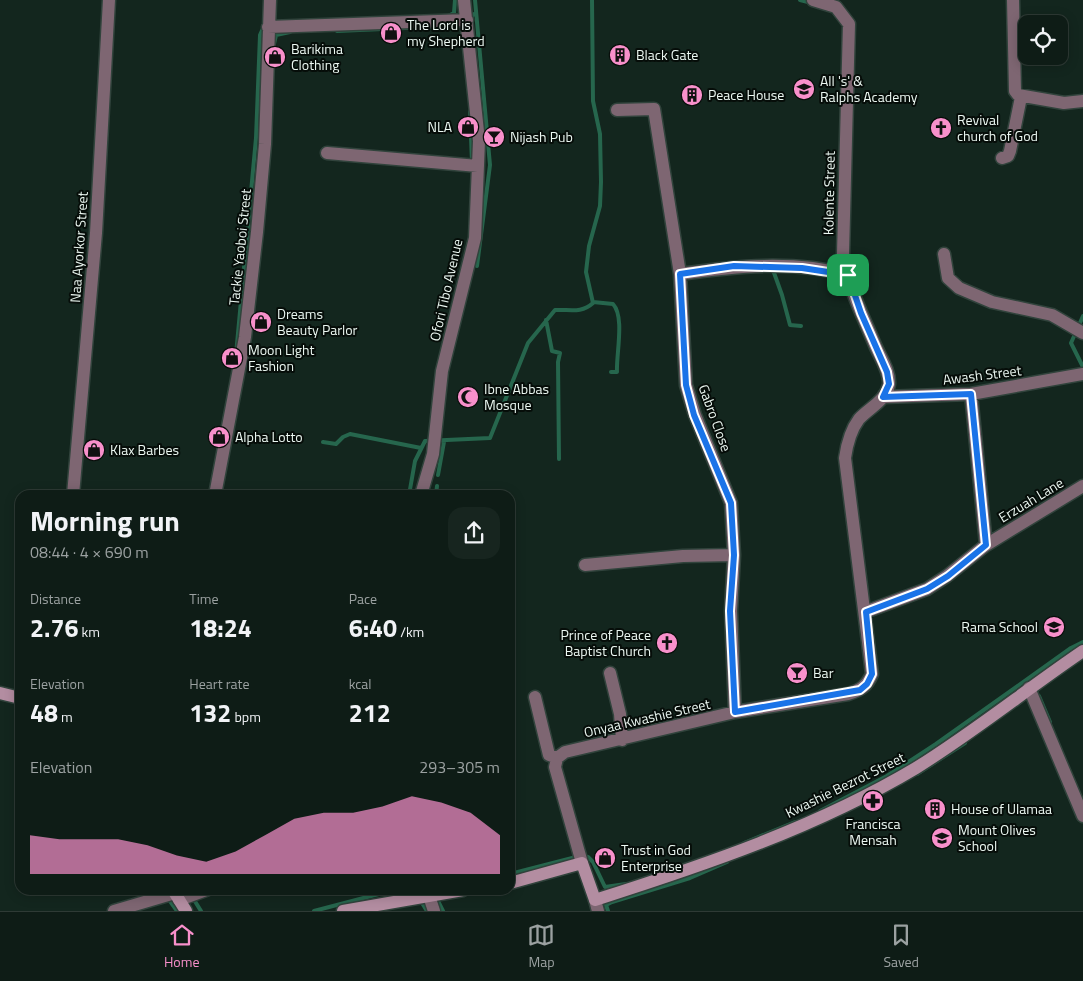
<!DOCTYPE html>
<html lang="en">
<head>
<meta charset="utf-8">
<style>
	body { margin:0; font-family:"Titillium Web",sans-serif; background:#17251f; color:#f1f3f6; height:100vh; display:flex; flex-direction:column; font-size:19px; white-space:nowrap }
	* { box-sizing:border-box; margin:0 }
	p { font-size:16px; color:#9ba1a1 }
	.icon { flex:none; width:28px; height:28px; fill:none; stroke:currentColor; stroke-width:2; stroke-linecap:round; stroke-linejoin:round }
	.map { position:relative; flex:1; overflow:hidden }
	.sheet { position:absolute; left:15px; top:490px; width:500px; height:405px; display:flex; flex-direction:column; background:#0e1c16; border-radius:15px; box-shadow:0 2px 12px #0003,0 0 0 1px #2e3a35 }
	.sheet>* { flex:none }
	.tools { position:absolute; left:1018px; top:15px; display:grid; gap:10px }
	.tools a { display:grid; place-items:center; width:50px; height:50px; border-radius:10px; background:#0e1c16; box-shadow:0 2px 12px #0003,0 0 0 1px #2e3a35; font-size:25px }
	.pin { position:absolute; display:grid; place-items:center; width:42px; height:42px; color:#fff; margin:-21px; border-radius:10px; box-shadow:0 2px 8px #0006 }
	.round { display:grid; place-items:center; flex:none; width:52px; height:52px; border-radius:15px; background:#17251f }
	.headline { display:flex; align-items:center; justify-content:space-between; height:85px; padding:0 15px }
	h1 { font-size:28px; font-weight:700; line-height:38px }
	.figures { display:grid; grid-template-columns:repeat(3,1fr); gap:8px; height:85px; padding:5px 15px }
	.figures div { display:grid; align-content:center }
	.figures b { font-size:25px; font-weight:700 }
	.figures small { font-size:14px; font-weight:400 }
	.figures p { font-size:14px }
	.chart { height:140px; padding:10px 15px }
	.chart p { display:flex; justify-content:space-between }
	.chart svg { width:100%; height:90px; margin-top:5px; fill:#f890cb; opacity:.7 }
	.dock { display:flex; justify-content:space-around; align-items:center; height:70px; border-top:1px solid #2e3a35; background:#0e1c16; font-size:14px; color:#9ba1a1 }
	.dock a { display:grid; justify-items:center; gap:2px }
	.dock .on { color:#f890cb }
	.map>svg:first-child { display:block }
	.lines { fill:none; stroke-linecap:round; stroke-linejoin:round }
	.stream { stroke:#26664d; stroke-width:4 }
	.street-casing { stroke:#31433c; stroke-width:15 }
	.secondary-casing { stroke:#31433c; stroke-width:15 }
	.street { stroke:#7e6672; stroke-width:12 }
	.secondary { stroke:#b38da1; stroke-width:12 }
	.route-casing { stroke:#fff; stroke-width:10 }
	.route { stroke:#1a73e8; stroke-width:6 }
	.labels { text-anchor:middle; stroke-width:4; stroke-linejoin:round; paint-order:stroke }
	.poi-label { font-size:14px; fill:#ecf8f2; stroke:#060d09; text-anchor:start }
	.street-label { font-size:14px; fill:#ecf8f2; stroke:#060d09 }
</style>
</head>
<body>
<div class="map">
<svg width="1083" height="911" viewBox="0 0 1083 911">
	<rect width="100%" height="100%" fill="#13261e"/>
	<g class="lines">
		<path class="stream" d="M 475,0 L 490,165 L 477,266
			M 800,0 L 812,3
			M 448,16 L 454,13 L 455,0
			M 468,18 L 476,13
			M 337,31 L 428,27
			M 274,44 L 276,35 L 290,32
			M 470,112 L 472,162
			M 773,270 L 782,295 L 790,325 L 801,326
			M 593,302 L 613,304 C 625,317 616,354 617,372 L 611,372
			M 1083,316 L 1071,343 L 1083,367
			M 546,320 L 552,351 L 560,353 L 558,362 L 559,459
			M 236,355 L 256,138 L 260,35 L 264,26
			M 323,442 L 336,444 L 343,437 L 350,434 L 421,448
			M 438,475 L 444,442
			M 409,495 L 415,461 L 425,441 L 490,438 L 528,343 L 555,310 C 569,309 581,314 593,303 L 586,272 L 589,246 L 600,206 L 601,182 L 600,134 L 593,101 L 592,0
			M 436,495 L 437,486
			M 1039,696 L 1050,722
			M 917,774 L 965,743
			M 820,811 L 887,776 L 936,744 L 1071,648 L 1083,642
			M 744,843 L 795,822
			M 510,874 L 580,856 L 588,857 L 593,862 L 605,887 L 626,884
			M 162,890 L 177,911
			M 188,890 L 201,911
			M 438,901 L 443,911
			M 422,903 L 427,911
			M 314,911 L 394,890
			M 608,911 L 606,905 L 612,902 L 690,878 L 727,862"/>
		<g class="street-casing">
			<path id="street" d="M 1013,0 L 1015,91 L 1018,95 L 1064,103 L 1083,101
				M 268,27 L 467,20
				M 617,110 L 654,109 L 680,274 L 686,385 L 695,415 L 731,503 L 734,555 L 731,611 L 735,712
				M 327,153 L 478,166
				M 1002,158 L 1008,156 L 1010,151 L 1021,97
				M 944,254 L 948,278 L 959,288 L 992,302 L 1052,315 L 1083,333
				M 680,274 C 735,266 793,260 848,275
				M 971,394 L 986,545
				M 883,397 L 971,394 L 1083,374
				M 73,495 L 96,233 L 109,0
				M 215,495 L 245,337 L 257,232 L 265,144 L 270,0
				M 421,495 L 433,454 L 442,371 L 475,238 L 479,141 L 464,0
				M 585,565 L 683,556 L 734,555
				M 865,612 L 927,589 L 947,576 L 986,545 L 1083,486
				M 610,673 L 620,714 L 622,740
				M 1029,688 L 1083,816
				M 535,697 L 549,755 L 557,758
				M 582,863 L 555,767 L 557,758 L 565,752 L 735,712 L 848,694 C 861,690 867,686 872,674 L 845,458 C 847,444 850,431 859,419 C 869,408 887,400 889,384 C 890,371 880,357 875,345 C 863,316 847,285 843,254 L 849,24 L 836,7 L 813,0
				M 427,890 L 434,911
				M 179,900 L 206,890
				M 595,900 L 598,911
				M 114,911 L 175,893"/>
		</g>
		<g class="secondary-casing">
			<path id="secondary" d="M 0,693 L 20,698
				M 510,883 L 582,863 L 595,900 C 705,865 817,827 916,768 C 974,732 1027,689 1083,651
				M 173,890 L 186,911
				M 343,911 L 463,890"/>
		</g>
		<use href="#street" class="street"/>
		<use href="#secondary" class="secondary"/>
	</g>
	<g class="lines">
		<g class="route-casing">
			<path id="route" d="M 734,266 L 802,268 L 848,275 L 861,313 L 887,372 L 889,384 L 883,397 L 971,394 L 986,545 L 948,576 L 927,589 L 866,612 L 872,674 L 867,684 L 860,690 L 735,712 L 730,611 L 734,555 L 731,503 L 694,415 L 686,385 L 680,274 Z"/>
		</g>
		<use href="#route" class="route"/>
	</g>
	<defs>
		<g id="shop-disc" transform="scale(1.125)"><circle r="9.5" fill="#f890cb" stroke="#060d09"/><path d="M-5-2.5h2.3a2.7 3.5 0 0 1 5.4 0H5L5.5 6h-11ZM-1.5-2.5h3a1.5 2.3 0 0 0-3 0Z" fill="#111"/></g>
		<g id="building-disc" transform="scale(1.125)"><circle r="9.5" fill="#f890cb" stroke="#060d09"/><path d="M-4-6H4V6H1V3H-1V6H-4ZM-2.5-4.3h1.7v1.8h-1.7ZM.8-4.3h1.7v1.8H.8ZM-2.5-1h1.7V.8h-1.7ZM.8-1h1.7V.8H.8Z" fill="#111"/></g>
		<g id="school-disc" transform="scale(1.125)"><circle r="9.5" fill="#f890cb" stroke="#060d09"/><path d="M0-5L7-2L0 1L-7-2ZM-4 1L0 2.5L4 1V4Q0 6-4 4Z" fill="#111"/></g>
		<g id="church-disc" transform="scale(1.125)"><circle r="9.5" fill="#f890cb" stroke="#060d09"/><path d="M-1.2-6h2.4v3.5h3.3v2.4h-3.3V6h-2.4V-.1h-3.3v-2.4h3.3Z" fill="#111"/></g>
		<g id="bar-disc" transform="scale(1.125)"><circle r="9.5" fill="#f890cb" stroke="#060d09"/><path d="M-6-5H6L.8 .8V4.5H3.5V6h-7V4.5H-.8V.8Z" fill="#111"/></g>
		<g id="mosque-disc" transform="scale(1.125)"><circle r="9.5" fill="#f890cb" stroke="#060d09"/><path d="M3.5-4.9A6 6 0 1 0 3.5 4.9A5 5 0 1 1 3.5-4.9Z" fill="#111"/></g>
		<g id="pharmacy-disc" transform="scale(1.125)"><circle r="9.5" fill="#f890cb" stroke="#060d09"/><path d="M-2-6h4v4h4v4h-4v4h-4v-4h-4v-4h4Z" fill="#111"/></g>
	</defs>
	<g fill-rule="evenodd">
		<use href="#shop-disc" x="391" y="33"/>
		<use href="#building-disc" x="620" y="55"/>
		<use href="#shop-disc" x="275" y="57"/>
		<use href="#school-disc" x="804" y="89"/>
		<use href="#building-disc" x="692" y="95"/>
		<use href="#shop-disc" x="468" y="127"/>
		<use href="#church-disc" x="941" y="128"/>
		<use href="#bar-disc" x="494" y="137"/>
		<use href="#shop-disc" x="261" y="322"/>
		<use href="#shop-disc" x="232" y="358"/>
		<use href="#mosque-disc" x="468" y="397"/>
		<use href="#shop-disc" x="219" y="437"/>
		<use href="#shop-disc" x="94" y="450"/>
		<use href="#school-disc" x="1054" y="627"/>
		<use href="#church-disc" x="667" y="643"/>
		<use href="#bar-disc" x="797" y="673"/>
		<use href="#pharmacy-disc" x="873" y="801"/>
		<use href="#building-disc" x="935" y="809"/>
		<use href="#school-disc" x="942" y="838"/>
		<use href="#shop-disc" x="605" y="858"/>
	</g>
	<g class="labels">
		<g class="poi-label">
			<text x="407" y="30">The Lord is<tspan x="407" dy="16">my Shepherd</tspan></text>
			<text x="291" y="54">Barikima<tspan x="291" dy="16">Clothing</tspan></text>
			<text x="636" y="60">Black Gate</text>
			<text x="820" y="86">All 's' &amp;<tspan x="820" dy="16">Ralphs Academy</tspan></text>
			<text x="708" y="100">Peace House</text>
			<text x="957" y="125">Revival<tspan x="957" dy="16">church of God</tspan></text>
			<text x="452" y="132" text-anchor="end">NLA</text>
			<text x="510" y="142">Nijash Pub</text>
			<text x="277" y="319">Dreams<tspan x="277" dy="16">Beauty Parlor</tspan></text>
			<text x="248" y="355">Moon Light<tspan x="248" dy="16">Fashion</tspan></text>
			<text x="484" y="394">Ibne Abbas<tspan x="484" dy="16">Mosque</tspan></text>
			<text x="235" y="442">Alpha Lotto</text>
			<text x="110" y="455">Klax Barbes</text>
			<text x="1038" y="632" text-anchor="end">Rama School</text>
			<text x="651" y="640" text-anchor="end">Prince of Peace<tspan x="651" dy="16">Baptist Church</tspan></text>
			<text x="813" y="678">Bar</text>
			<text x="951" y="814">House of Ulamaa</text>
			<text x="873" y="829" text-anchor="middle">Francisca<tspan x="873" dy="16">Mensah</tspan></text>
			<text x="958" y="835">Mount Olives<tspan x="958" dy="16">School</tspan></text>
			<text x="621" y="855">Trust in God<tspan x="621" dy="16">Enterprise</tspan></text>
		</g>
		<g class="street-label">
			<text transform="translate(829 193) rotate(-89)" y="5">Kolente Street</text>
			<text transform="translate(79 247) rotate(-86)" y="5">Naa Ayorkor Street</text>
			<text transform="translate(240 247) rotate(-84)" y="5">Tackie Yaoboi Street</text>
			<text transform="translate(446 290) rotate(-77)" y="5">Ofori Tibo Avenue</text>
			<text transform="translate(982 375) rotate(-7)" y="5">Awash Street</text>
			<text transform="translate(715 418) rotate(70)" y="5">Gabro Close</text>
			<text transform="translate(1031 500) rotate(-31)" y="5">Erzuah Lane</text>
			<text transform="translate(647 718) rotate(-13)" y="5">Onyaa Kwashie Street</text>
			<text transform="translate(845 785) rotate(-26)" y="5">Kwashie Bezrot Street</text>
		</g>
	</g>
</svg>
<div class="tools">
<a><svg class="icon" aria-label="locate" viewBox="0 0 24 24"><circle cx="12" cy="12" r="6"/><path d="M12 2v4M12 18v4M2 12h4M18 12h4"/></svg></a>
</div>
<div class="pin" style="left:848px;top:275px;background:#1e9e55"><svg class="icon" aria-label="arrive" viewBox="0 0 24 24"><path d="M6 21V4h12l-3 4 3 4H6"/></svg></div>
<section class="sheet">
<div class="headline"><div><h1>Morning run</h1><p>08:44 · 4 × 690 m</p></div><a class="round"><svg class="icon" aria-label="share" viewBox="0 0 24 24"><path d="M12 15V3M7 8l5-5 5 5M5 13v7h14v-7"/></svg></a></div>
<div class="figures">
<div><p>Distance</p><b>2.76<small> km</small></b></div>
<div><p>Time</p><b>18:24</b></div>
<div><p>Pace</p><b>6:40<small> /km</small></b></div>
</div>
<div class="figures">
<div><p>Elevation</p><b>48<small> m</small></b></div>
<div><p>Heart rate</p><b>132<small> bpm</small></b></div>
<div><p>kcal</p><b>212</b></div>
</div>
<div class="chart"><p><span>Elevation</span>293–305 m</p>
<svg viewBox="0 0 160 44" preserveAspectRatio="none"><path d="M0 44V25L10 27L20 27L30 27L40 30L50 35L60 38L70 33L80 25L90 17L100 14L110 14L120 11L130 6L140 9L150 14L160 25V44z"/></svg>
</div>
</section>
</div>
<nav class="dock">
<a class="on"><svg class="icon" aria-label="home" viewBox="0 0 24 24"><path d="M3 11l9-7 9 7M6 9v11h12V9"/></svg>Home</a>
<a><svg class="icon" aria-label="map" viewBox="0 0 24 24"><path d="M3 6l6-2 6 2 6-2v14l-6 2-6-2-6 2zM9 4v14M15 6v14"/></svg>Map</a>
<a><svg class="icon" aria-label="saved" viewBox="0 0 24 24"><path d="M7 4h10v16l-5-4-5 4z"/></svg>Saved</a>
</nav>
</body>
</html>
